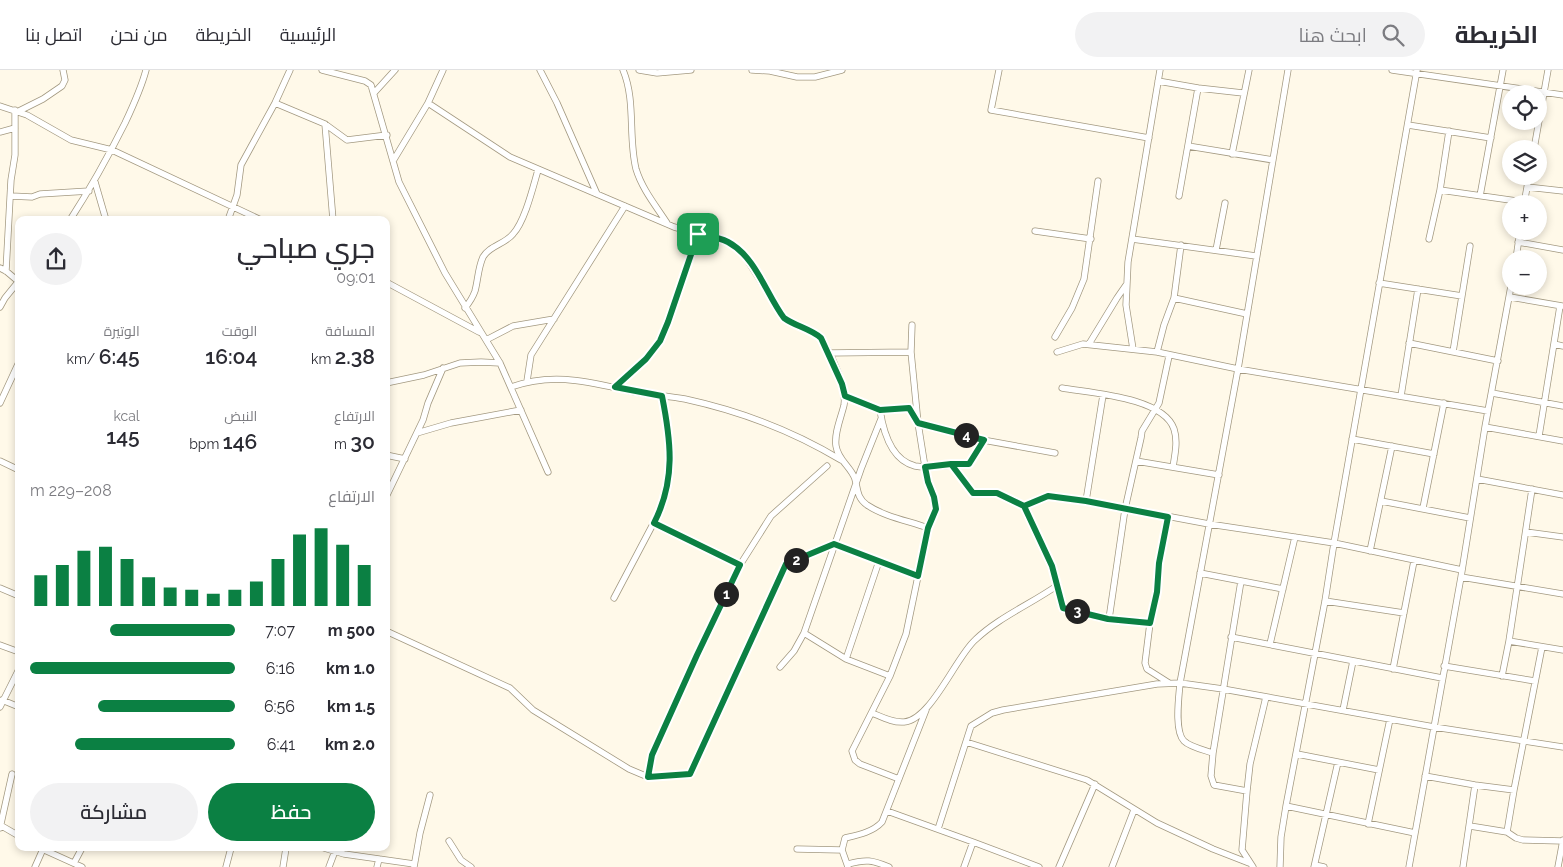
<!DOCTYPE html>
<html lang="ar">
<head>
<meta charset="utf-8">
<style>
	body { margin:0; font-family:Raleway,Cairo,sans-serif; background:#f2f2f3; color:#2b2b33; direction:rtl; height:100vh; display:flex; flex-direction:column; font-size:19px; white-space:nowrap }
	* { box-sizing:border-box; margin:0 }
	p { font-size:16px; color:#7c7c81 }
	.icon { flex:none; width:28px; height:28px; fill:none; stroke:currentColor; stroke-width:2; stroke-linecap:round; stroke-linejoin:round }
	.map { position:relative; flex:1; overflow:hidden; direction:ltr }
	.panel { position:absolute; left:15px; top:146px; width:375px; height:635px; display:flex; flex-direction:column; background:#fff; border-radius:10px; box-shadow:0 2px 8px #0003; direction:rtl }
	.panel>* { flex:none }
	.controls { position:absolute; left:1502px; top:15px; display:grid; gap:10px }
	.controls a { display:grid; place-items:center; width:45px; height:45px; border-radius:50%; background:#fff; box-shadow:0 2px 8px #0003; font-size:25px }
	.pin { position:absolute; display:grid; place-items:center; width:42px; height:42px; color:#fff; margin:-21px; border-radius:10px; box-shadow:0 2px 8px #0006 }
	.km { position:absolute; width:25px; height:25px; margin:-12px; border-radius:50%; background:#222; color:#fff; font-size:14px; line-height:25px; text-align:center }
	.round { display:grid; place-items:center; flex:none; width:52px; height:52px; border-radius:26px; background:#f2f2f3 }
	.headline { display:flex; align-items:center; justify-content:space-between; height:85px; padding:0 15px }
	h1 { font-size:28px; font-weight:600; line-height:38px }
	.stats { display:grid; grid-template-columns:repeat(3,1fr); gap:8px; height:85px; padding:5px 15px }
	.stats div { display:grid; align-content:center }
	.stats b { font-size:21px; font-weight:600 }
	.stats small { font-size:14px; font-weight:400 }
	.stats p { font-size:14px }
	.chart { height:140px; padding:10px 15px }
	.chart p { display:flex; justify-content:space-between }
	.chart svg { width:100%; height:90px; margin-top:5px; stroke:#0b8043; stroke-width:6 }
	.button { display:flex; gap:10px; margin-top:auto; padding:10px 15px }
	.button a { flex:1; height:58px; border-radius:30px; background:#0b8043; color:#fff; font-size:20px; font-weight:600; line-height:58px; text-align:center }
	.button a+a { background:#f2f2f3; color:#2b2b33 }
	ul { padding:0 15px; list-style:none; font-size:16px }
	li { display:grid; grid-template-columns:80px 60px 1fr; align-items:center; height:38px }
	li i { height:12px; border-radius:6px; background:#0b8043 }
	header { display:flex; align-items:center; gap:30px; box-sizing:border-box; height:70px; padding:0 25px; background:#fff; border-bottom:1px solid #e1e1e2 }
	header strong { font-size:24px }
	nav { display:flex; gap:28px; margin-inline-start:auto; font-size:18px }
	.search { width:350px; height:45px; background:#f2f2f3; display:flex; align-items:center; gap:12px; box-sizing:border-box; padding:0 18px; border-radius:28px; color:#7c7c81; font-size:19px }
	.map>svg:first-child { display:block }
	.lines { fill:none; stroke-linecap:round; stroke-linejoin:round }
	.minor-casing { stroke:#a39981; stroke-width:7 }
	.minor { stroke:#fff; stroke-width:5.5 }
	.route-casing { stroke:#fff; stroke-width:10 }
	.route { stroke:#0b8043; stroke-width:6 }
</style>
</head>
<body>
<header>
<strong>الخريطة</strong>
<div class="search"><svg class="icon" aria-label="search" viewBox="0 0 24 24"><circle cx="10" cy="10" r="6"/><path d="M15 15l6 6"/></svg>ابحث هنا</div>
<nav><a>الرئيسية</a><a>الخريطة</a><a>من نحن</a><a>اتصل بنا</a></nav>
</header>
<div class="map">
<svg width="1563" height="797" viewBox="0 0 1563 797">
	<rect width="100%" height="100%" fill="#fff9e9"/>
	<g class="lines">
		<g class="minor-casing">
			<path id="minor" d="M 322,0 L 365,11 L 371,15 L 399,112 L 445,203 L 500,293 L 548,402
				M 540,0 L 557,33 L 597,124
				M 623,0 C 636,31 628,67 636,99 C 642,119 656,136 667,153
				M 639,0 L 657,3 L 691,0
				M 752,0 L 770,1 L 797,7 L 815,7 L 842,0
				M 999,0 L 991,40 L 1149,68
				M 1392,0 L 1563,25
				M 1158,11 L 1198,18 L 1243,23
				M 374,23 L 395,0
				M 275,33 L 325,54 L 347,70 L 387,65
				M 428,33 L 510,87 L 674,157 L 726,171 L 736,178 L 746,188 L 784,247 C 794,255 814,259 820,268 C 831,282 847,318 844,335 C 841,348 834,363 836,376 C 838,390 851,397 855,409 C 858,420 857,428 867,435 C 885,447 909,451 928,458
				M 0,36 L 27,45 L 71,70 L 112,80 L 261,150
				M 19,41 L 43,29 L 62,16 L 65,10 L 63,0
				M 325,54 L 333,150
				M 1408,55 L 1491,68
				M 0,62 L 15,58
				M 1188,76 L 1273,90
				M 1534,79 L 1548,0
				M 1232,84 L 1249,0
				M 393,91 L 428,33 L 443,0
				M 95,112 L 106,150
				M 1527,117 L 1563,121
				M 1440,120 L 1524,132
				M 11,126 L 32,127 L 40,124 L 89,121
				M 1179,126 L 1198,18
				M 1480,126 L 1503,0
				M 1524,134 L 1529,106
				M 70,150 C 90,119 108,87 125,53 C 133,36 141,19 146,0
				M 228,150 L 237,125 L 241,95 L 275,33 L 290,0
				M 1035,161 L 1091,169
				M 1132,169 L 1256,186
				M 1429,169 L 1440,120 L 1449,61
				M 1518,172 L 1563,180
				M 1216,180 L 1225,133
				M 1516,189 L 1520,161
				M 0,198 L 6,201 L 19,212
				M 6,201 L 11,110 L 15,85 L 15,40
				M 386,212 L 479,262
				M 1379,213 L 1462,226
				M 1510,227 L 1562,236
				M 1174,228 L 1247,244
				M 0,237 L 5,228 L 18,212
				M 465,238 C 469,233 473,227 475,221 C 478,210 478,198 483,187 C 489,176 505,174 513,164 C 525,151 533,117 538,100
				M 1055,267 L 1072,238 L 1084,209 L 1098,111
				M 486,270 L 513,256 L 554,249
				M 1409,273 L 1498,291
				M 1089,274 L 1117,228 L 1126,215
				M 1554,274 L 1563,276
				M 1133,279 L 1126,235 L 1128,192 L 1160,0
				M 1057,282 L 1083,274 L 1157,282 L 1238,299 L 1488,341
				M 1157,282 L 1164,255 L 1174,228 L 1181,175
				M 1453,282 L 1470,176
				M 828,283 L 911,282
				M 527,311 L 531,285 L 625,136
				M 386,313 L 424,305 L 460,293 L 481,292 L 500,293
				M 511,317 C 555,301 592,313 635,322 C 652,325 668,326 685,329 C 740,341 793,361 841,390
				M 615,317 L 646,289 L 660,271 L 668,252 L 697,164
				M 1062,318 C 1090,323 1163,327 1174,359 C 1178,371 1175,384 1173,397
				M 1492,323 L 1563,336
				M 845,326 L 877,339 L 909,338 L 918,353 L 983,370 L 1055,383
				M 1401,326 L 1418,219
				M 0,333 L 19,292
				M 880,340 C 883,360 891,390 915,396 C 930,399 952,394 969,394 L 983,370
				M 1485,357 L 1563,371
				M 417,363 L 451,353 L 521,340
				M 1539,366 L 1560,236
				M 1352,369 L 1434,384
				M 386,385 L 405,389
				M 0,391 L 19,400
				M 1136,391 L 1219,405
				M 951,394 L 973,423 L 997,423 L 1024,436 L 1052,496 L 1063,538 L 1109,549 L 1150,553
				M 1477,409 L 1563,425
				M 386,427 L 423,350 L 428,333 L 443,298
				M 1086,431 L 1103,325
				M 1381,431 L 1470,448
				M 1024,436 L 1048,426 L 1086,431 L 1209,454 L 1334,473 L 1462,500
				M 1423,438 L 1444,333
				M 1168,447 L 1159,493 L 1157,522 L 1150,553 L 1145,593 L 1147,599 L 1169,613
				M 654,453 L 740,495 L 771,446 L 827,396
				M 1526,462 L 1563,467
				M 1370,481 L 1392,376
				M 1200,503 L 1283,519
				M 1461,507 L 1563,524
				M 0,518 L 19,526
				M 614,528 L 662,437 C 674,400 669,364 662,326
				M 1325,531 L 1404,543
				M 1109,549 L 1125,439 L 1141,368 L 1142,361 L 1159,333 L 1169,286
				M 386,561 L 510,618 L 533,640 L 629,699 L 648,707 L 690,704 L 786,494 L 834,474 L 918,506
				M 804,563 L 846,589 L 890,606
				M 1231,567 L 1442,608
				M 1509,571 L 1532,419
				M 1270,574 L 1295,467
				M 0,575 L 19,582
				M 846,589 L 879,491
				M 1444,596 L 1535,611
				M 780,597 L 794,581 L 804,563 L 861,399 L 881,349
				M 1393,599 L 1414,491
				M 1502,606 L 1509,571 L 1563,580
				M 2,630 L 19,637
				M 0,637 L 19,599
				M 1343,640 L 1353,591
				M 872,643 C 882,647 893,653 904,652 C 931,650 956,587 975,570 C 999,547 1031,534 1058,515
				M 966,672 L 1087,710 L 1157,753 L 1213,779 L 1249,793
				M 1213,683 L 1241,511
				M 1297,684 L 1379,700
				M 1425,706 L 1475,715 L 1514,720
				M 648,707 L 652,685 L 697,585 L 740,495
				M 899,709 L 860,694 L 855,690 L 852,681 L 890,606 L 906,564 L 928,458 L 936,439 L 934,427 L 928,413 L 925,397 L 918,353 L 911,282 L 912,255
				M 1247,721 L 1250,694 L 1266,627
				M 1286,736 L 1415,763
				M 887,741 L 973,772
				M 1368,754 L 1390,649
				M 0,755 L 19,766
				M 1470,756 L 1507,762 L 1516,768 L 1523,770 L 1563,771
				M 0,758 L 12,704
				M 938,759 L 971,656 L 992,643 L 1003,640 L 1157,614 L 1180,613 L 1223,619 L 1434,657 L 1563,677
				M 1507,762 L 1514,720 L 1542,577
				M 449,771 L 461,790 L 471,797
				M 40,778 L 82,797
				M 324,778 L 344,784 L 414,794
				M 797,779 L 842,780
				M 74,793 L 82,778
				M 848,794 C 866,789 872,790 889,797
				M 1315,795 L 1324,797
				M 35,797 L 43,779
				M 226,797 L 231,778
				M 283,797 L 286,778
				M 329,797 L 335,781
				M 377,797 L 379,789
				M 414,797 L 420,763 L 430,725
				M 848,797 L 842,780 L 845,768 C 858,765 873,762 882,752 L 926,640
				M 964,797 L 973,772 L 1039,797
				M 1059,797 L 1095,714
				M 1112,797 L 1134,740
				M 1253,797 L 1242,780 L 1247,721 L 1214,715 L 1211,706 L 1213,683 C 1204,680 1190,677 1184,671 C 1174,661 1179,626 1180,613 L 1238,299 L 1288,0
				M 1280,797 L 1281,767 L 1286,736 L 1325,531 L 1334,473 L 1417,0
				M 1314,797 L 1338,692
				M 1409,797 L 1461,507 L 1485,357 L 1511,216
				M 1463,797 L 1475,715
				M 1558,797 L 1563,770"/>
		</g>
		<use href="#minor" class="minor"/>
	</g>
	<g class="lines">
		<g class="route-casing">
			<path id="route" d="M 698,164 L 668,252 L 660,271 L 646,289 L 615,317 L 662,326 C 671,371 676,410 654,453 L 740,495 L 697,585 L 652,685 L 648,707 L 690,704 L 786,494 L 834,474 L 918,506 L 928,458 L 936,439 L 934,427 L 928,412 L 925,397 L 951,394 L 973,423 L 997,423 L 1024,436 L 1052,496 L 1063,538 L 1108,549 L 1150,553 L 1157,522 L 1159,493 L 1168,447 L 1086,431 L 1048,426 L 1024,436 L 997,423 L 973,423 L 951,394 L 969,394 L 984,370 L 918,353 L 909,338 L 880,340 L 845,326 L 842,314 L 821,268 C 811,259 795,256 784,248 C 766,224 756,187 728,172 C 719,167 708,166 698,164"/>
		</g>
		<use href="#route" class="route"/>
	</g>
</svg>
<div class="controls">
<a><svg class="icon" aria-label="locate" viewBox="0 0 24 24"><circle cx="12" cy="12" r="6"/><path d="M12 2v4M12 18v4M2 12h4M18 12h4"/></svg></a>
<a><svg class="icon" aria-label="layers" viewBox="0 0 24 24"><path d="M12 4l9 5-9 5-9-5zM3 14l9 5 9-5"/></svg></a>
<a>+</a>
<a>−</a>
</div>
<div class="pin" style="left:698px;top:164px;background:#1e9e55"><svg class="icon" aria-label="arrive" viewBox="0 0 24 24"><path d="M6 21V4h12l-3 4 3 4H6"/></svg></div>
<b class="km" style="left:726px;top:524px">1</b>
<b class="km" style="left:796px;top:490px">2</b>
<b class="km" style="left:1077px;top:541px">3</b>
<b class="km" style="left:966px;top:365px">4</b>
<section class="panel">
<div class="headline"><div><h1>جري صباحي</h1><p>09:01</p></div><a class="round"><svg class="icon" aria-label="share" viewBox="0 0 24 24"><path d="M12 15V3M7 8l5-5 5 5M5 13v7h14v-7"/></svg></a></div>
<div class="stats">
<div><p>المسافة</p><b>2.38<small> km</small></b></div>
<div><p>الوقت</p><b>16:04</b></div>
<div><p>الوتيرة</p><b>6:45<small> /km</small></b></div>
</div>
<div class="stats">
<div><p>الارتفاع</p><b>30<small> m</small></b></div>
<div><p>النبض</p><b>146<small> bpm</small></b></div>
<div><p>kcal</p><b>145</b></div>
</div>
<div class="chart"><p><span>الارتفاع</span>208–229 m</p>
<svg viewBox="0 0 160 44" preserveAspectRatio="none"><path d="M5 44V29M15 44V24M25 44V17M35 44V15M45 44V21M55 44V30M65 44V35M75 44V36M85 44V38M95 44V36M105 44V32M115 44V21M125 44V9M135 44V6M145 44V14M155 44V24"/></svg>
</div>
<ul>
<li><b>500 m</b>7:07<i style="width:61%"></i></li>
<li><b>1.0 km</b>6:16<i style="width:100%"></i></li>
<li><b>1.5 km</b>6:56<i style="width:67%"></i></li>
<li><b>2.0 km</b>6:41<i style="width:78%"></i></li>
</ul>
<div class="button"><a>حفظ</a><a>مشاركة</a></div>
</section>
</div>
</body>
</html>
